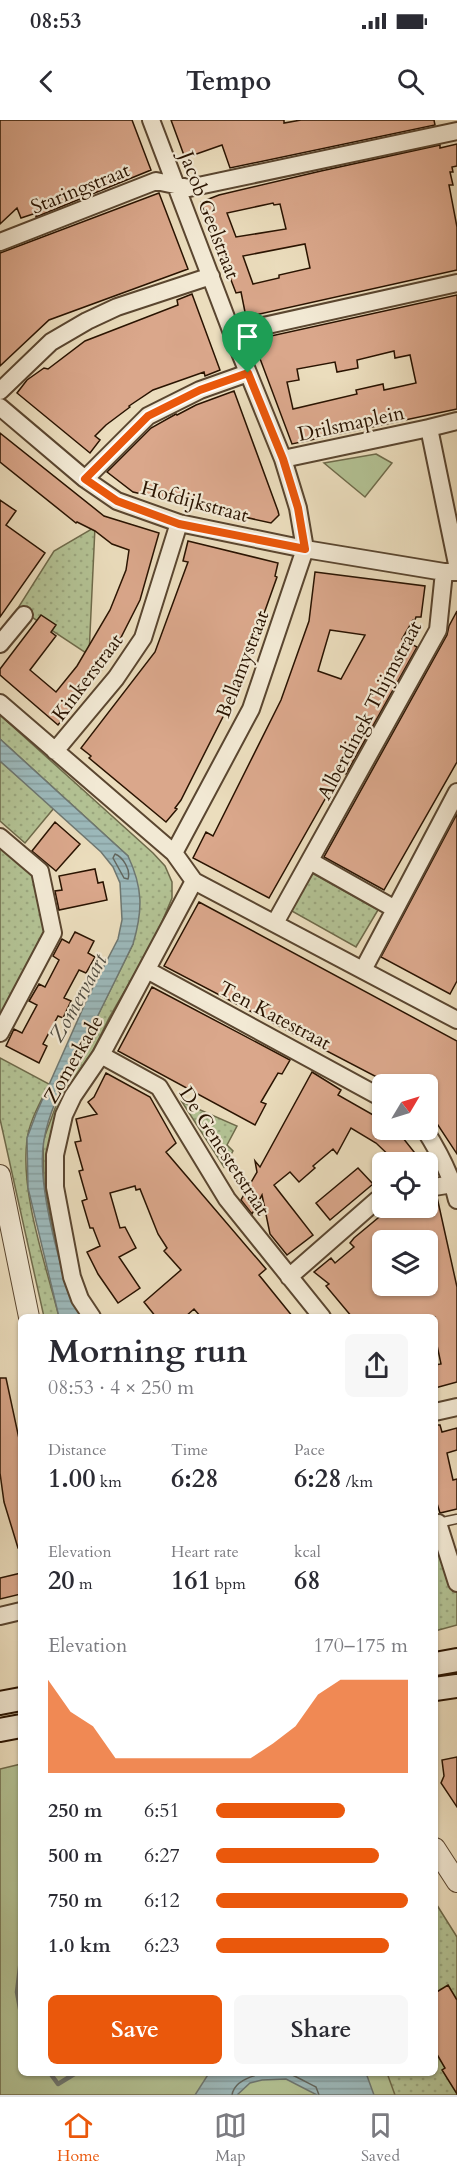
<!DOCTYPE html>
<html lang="en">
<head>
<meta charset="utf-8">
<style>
	body { margin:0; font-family:Cardo,serif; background:#f7f7f7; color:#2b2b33; height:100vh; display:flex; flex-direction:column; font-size:22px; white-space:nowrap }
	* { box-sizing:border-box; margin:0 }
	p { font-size:20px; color:#7c7c81 }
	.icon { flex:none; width:33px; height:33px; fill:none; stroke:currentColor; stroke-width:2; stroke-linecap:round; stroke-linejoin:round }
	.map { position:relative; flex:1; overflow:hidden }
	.panel { position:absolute; left:18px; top:1194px; width:420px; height:762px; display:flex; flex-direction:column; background:#fff; border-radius:9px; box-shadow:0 2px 4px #0004 }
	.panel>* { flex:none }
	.needle { width:39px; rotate:52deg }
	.buttons { position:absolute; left:372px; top:954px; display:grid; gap:12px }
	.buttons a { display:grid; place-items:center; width:66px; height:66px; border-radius:9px; background:#fff; box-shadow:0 2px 4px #0004; font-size:30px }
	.pin { position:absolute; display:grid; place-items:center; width:51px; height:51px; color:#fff; margin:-62px -26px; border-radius:50% 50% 50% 0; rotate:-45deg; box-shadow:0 0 6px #0007 }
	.pin .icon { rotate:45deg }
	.round { display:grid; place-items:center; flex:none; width:63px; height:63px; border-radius:9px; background:#f7f7f7 }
	.head { display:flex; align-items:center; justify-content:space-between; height:102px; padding:0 30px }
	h1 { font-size:33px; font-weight:600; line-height:45px }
	.figures { display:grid; grid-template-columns:repeat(3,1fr); gap:9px; height:102px; padding:6px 30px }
	.figures div { display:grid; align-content:center }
	.figures b { font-size:26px; font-weight:600 }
	.figures small { font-size:16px; font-weight:400 }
	.figures p { font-size:16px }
	.chart { height:168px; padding:12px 30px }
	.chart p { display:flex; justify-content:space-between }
	.chart svg { width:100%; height:108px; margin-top:6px; fill:#ea580c; opacity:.7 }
	.button { display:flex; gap:12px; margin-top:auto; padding:12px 30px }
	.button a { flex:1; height:69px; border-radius:9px; background:#ea580c; color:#fff; font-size:24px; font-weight:600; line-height:69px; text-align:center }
	.button a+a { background:#f7f7f7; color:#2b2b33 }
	ul { padding:0 30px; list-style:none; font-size:20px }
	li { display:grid; grid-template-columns:96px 72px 1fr; align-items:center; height:45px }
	li i { height:15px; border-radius:8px; background:#ea580c }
	.status { display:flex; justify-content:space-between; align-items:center; height:42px; padding:0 30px; background:#fff; direction:ltr }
	.status svg { height:16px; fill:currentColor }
	header { display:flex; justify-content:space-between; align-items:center; height:78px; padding:0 30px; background:#fff; font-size:27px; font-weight:600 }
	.tabs { display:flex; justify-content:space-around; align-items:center; height:84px; border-top:2px solid #e1e1e2; background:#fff; font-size:16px; color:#7c7c81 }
	.tabs a { display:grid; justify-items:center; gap:3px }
	.tabs .selected { color:#ea580c }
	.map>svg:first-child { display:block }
	.grass { fill:url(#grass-dots); stroke:#6e6a4a; stroke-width:1.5 }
	.green { fill:#b3c294; stroke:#6e6a4a; stroke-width:1.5 }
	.water { fill:url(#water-rules); stroke:#6e7771; stroke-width:1.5 }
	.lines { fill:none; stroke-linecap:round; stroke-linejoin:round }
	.shore { stroke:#62665e; stroke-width:1.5 }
	.stream { stroke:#6e7771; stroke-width:4.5 }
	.building { fill:#daa78b; stroke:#291301; stroke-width:1.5; fill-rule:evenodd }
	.service-casing { stroke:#5a4630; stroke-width:11 }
	.minor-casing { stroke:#5a4630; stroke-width:20 }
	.tertiary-casing { stroke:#5a4630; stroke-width:22 }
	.secondary-casing { stroke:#291301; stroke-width:26 }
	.service { stroke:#f2e9d4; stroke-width:8 }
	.minor { stroke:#f2e9d4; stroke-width:16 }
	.tertiary { stroke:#f2e9d4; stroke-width:20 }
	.secondary { stroke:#f2e9d4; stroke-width:22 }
	.route-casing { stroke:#fff; stroke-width:12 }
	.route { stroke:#ea580c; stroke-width:8 }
	.labels { text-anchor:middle; stroke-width:4.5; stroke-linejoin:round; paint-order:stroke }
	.street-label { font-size:20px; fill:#291301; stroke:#f2e9d4 }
	.water-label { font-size:21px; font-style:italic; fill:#514d42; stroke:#f2e9d4 }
</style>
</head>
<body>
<div class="status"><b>08:53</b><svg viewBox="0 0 49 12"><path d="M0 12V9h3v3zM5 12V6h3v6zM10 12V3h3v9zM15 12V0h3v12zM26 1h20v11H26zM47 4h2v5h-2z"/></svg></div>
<header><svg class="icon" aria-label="back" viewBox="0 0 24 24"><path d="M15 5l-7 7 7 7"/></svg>Tempo<svg class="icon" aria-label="search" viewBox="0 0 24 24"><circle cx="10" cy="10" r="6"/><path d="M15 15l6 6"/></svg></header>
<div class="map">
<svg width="457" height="1975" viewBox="0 0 457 1975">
	<defs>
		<pattern id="grass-dots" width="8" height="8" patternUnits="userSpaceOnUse" patternTransform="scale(1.5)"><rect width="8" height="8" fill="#b3c294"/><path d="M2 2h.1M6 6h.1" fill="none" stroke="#9aa67e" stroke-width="1.8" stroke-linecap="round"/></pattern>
		<pattern id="water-rules" width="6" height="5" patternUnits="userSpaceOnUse" patternTransform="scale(1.5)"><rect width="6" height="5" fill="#9cb9bb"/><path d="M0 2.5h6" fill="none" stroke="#869e9f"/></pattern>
	</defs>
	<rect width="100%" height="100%" fill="#ebddbd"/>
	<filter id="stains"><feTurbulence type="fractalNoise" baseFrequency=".00333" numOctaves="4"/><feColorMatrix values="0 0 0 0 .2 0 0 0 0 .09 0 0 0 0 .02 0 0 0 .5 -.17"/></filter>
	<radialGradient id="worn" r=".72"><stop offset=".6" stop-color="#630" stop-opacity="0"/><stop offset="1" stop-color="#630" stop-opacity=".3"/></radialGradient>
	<path class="grass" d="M 95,407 L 89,535 L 18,488 L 54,431 Z
		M 0,595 L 153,733 L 165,746 L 172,762 L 172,778 L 156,816 L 109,898 L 77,963 L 52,1031 L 88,1197 L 81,1197 L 71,1178 L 54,1119 L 44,1063 L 43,1021 L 65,961 L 133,824 L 128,736 L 0,619 Z
		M 0,641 L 54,688 L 25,723 L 0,701 Z
		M 0,727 L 35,757 L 45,810 L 0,897 Z
		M 312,753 L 378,790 L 356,827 L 290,790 Z
		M 0,938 L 49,964 C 41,982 29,1001 27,1020 C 20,1073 46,1145 59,1197 L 44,1197 L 0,999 Z
		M 182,982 L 237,1006 L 227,1025 L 233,1031 L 224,1047 Z
		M 435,1413 L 438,1413 L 457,1471 L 457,1505 L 435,1511 Z
		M 435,1782 L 457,1817 L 457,1975 L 374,1975 L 366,1953 L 435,1953 Z"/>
	<path class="green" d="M 376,334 L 392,343 L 365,377 L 324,343 Z
		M 21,1644 L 21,1953 L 387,1953 L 395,1975 L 0,1975 L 0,1649 Z"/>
	<path class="water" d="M 0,619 L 128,736 C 143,768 143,790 133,824 C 115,861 97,898 78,935 C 65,961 49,990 44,1020 C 36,1062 61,1159 81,1197 L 59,1197 L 28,1068 L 27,1018 L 36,994 L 87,879 L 118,819 L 122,800 L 120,763 L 113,747 L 101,732 L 0,641 Z
		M 209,1953 L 366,1953 L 374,1975 L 317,1975 L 286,1959 L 262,1960 L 250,1963 L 237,1975 L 195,1975 Z"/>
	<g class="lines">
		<path class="shore" d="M 115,734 C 123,737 131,750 128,759 L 124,758 L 113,738 Z
			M 232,1975 C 235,1955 274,1949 290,1954 C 299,1958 308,1963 316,1967 L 319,1975"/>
		<path class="stream" d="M 21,1839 L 17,1872 L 21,1894
			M 50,1953 L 58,1964 L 76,1953"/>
	</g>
	<path class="building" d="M 0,0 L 132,0 L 151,50 L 36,97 L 36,93 L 21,98 L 17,88 L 0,104 Z
		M 171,0 L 284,0 L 284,3 L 301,0 L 434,0 L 435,5 L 230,48 L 222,25 L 185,38 Z
		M 457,24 L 457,46 L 452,47 L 453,52 L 450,52 L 453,65 L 449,65 L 457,107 L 457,150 L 246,197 L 241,172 L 236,173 L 201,82 L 219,75 L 321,51 L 440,25 L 440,28 ZM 273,83 L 274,85 L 280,84 L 286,109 L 236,117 L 227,93 ZM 305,124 L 310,148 L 279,155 L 279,158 L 253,164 L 243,136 Z
		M 159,73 L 188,149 L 49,200 L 0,246 L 0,133 Z
		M 192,174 L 220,250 L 205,256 L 204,252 L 153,270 L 129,286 L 130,287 L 106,305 L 95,316 L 100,320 L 90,333 L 17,273 L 27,260 L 44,248 L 48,249 L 85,221 L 178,185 L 177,180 Z
		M 457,175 L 457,289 L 292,324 L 253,220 ZM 394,231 L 395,238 L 410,235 L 416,263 L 384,270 L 383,264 L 356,270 L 357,274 L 293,289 L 287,262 L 299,260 L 297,249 L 335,242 L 337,252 L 358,248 L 357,240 Z
		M 234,271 L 278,391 L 279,395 L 271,403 L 133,372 L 107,352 L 151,308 L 176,294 L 177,295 L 196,285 Z
		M 0,313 L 104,396 L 159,413 L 140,480 L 110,539 L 58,605 L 0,555 L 0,549 L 41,495 L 56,505 L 51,512 L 56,516 L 30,550 L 56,572 L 77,546 L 110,490 L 126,450 L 129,430 L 112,424 L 95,411 L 77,402 L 76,403 L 0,342 Z
		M 0,380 L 16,391 L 6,405 L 45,433 L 0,497 Z
		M 188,421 L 278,443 L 275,456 L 277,457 L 237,569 L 181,680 L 175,688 L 177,689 L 166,702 L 89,638 L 91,636 L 81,628 L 155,532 L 188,442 L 183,441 Z
		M 315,452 L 425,466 L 421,497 L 416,497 L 415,500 L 413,500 L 402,519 L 417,527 L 346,654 L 341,651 L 269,778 L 193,738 L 206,712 L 213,716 L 281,580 L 309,501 ZM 330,510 L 365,515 L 341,559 L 318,551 Z
		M 457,491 L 457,642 L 384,770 L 324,737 L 447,515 L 449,506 Z
		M 457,694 L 457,861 L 450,874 L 381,837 Z
		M 55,702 L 80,724 L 56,751 L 32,731 Z
		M 95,749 L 98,763 L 103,762 L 107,780 L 59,790 L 55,771 L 62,770 L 59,756 Z
		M 199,782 L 457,921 L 457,1034 L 428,990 L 428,964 L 390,964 L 164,846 Z
		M 75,812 L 94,821 L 88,833 L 95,837 L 86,853 L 79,850 L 64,878 L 71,881 L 63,898 L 58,896 L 43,924 L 47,926 L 39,943 L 6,926 L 14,909 L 22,913 L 37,885 L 29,881 L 39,864 L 45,867 L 59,840 L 53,836 L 62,819 L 69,823 Z
		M 152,867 L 290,940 L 282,954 L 278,953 L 261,982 L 266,984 L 255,1005 L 118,931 Z
		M 312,952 L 341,970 L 338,975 L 382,1000 L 382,1010 L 392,1010 L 403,1018 L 422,1042 L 396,1042 L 376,1023 L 351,1008 L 337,1034 L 333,1029 L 313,1046 L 315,1048 L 299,1062 L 290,1052 L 274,1065 L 313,1115 L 287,1135 L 270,1114 L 262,1075 L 252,1094 L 241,1080 L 257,1052 L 255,1041 L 260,1047 Z
		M 106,953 L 150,977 L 176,1023 L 166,1032 L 266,1149 L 259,1155 L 293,1197 L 201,1197 L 194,1189 L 185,1197 L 156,1197 L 144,1182 L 181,1150 L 164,1131 L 167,1128 L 158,1114 L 140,1069 L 136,1070 L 135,1066 L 110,1073 L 120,1108 L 125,1107 L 136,1128 L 119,1137 L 140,1168 L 118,1183 L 98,1154 L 87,1132 L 100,1126 L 93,1108 L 90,1108 L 82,1081 L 87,1079 L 79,1051 L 83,1050 L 75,1022 L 81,1021 L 76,999 L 97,994 L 88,982 L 94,977 Z
		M 358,1048 L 373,1064 L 330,1100 L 316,1083 Z
		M 437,1077 L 457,1167 L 457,1262 L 435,1268 L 435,1245 L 441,1244 L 435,1216 L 435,1197 L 352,1197 L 326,1166 L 329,1164 L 314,1152 L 331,1138 L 335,1143 L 354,1127 L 350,1123 L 354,1118 L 390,1088 L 394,1088 L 394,1090 L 404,1088 L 428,1088 L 428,1078 ZM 382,1120 L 428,1120 L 428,1135 L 435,1168 L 410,1173 L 408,1166 L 382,1166 Z
		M 0,1258 L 6,1258 L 21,1328 L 21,1428 L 18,1428 L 4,1382 L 0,1353 Z
		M 435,1305 L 440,1305 L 442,1312 L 457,1308 L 457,1330 L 447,1333 L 453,1360 L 457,1359 L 457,1389 L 440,1393 L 435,1377 Z
		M 21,1453 L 21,1474 L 0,1479 L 0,1458 Z
		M 457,1637 L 457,1687 L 441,1663 L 444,1656 L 442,1640 Z
		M 448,1865 L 457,1880 L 457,1974 L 442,1950 L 445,1948 L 435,1931 L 435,1873 Z"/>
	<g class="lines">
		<g class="service-casing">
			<path id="service" d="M 438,1403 L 457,1399"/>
		</g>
		<g class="minor-casing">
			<path id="minor" d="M 151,0 L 232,213 L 283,339 L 298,388 L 305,429 L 251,589 L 174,733
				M 0,122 L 156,61 L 189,68 L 457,11
				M 232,213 L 457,163
				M 0,271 L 51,222 L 87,201 L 117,187 L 211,156
				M 0,287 L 85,359 L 117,381 L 179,403 L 305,429 L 444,452 L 457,452
				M 429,308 L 457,301
				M 283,339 L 429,308 L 457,444
				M 85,359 L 148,296 L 200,270 L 248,253
				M 0,524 L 24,495
				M 0,583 L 174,733 L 194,761
				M 55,631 L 116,558 L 143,518 L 179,403
				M 0,717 L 40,751 L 53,813 L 0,913
				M 310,741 L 395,789
				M 194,761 L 457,900
				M 275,803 L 438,510 L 444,452
				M 147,850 L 382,978
				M 363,850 L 457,672
				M 101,935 L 159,967 L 227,1079 L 322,1197
				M 425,1010 C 439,1032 451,1054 457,1080
				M 428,1068 L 453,1064
				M 289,1157 L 377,1080 L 382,1079
				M 92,1197 L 80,1179 L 72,1157 L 55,1067 L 55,1035 L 64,995 L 73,976 L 101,935 L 194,761
				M 435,1292 L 457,1287
				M 435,1403 L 438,1403 L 457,1463
				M 0,1496 L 21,1491"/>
		</g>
		<g class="tertiary-casing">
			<path id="tertiary" d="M 0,1055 L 29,1197
				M 435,1728 L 457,1762"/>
		</g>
		<g class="secondary-casing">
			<path id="secondary" d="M 435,1544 L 457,1540
				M 435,1569 L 457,1566
				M 0,1583 L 21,1579
				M 0,1610 L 21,1606"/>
		</g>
		<use href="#service" class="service"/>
		<use href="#minor" class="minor"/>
		<use href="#tertiary" class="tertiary"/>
		<use href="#secondary" class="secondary"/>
	</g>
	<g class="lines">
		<g class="route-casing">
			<path id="route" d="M 248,253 L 283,339 L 298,388 L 305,429 L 179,404 L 117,381 L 85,359 L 148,296 L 200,270 Z"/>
		</g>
		<use href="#route" class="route"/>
	</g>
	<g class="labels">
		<g class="street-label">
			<text transform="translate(80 68) rotate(-22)" y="7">Staringstraat</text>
			<text transform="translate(210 95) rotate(69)" y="7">Jacob Geelstraat</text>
			<text transform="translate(351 303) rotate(-12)" y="7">Drilsmaplein</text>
			<text transform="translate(195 381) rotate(15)" y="7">Hofdijkstraat</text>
			<text transform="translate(242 544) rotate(-69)" y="7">Bellamystraat</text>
			<text transform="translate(87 557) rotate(-53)" y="7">Kinkerstraat</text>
			<text transform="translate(369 590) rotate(-62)" y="7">Alberdingk Thijmstraat</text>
			<text transform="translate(275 895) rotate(28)" y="7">Ten Katestraat</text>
			<text transform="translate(73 939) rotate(-60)" y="7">Zomerkade</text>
			<text transform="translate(225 1031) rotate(57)" y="7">De Genestetstraat</text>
		</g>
		<g class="water-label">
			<text transform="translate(78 878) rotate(-61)" y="7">Zomervaart</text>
		</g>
	</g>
	<rect width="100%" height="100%" filter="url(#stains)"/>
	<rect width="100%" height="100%" fill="url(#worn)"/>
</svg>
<div class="buttons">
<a><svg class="needle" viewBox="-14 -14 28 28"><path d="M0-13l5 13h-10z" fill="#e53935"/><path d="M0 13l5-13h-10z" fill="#7c7c81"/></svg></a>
<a><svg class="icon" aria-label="locate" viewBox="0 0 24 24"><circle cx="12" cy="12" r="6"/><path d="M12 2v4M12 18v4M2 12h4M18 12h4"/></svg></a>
<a><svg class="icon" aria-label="layers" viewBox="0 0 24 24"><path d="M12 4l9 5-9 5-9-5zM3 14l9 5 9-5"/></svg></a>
</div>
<div class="pin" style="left:248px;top:253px;background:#1e9e55"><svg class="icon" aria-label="arrive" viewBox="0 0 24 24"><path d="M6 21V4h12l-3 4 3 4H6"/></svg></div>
<section class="panel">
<div class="head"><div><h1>Morning run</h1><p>08:53 · 4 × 250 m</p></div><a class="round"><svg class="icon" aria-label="share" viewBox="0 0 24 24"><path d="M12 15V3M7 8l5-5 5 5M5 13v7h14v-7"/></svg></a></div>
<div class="figures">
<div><p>Distance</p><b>1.00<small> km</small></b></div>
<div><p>Time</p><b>6:28</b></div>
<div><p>Pace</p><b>6:28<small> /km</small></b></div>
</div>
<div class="figures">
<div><p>Elevation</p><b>20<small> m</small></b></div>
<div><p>Heart rate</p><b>161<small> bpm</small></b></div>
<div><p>kcal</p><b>68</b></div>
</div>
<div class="chart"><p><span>Elevation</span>170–175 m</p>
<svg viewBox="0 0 160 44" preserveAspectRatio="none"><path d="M0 44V6L10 19L20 25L30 38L40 38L50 38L60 38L70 38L80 38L90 38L100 32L110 25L120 12L130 6L140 6L150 6L160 6V44z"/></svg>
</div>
<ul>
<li><b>250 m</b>6:51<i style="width:67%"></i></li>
<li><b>500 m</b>6:27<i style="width:85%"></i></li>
<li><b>750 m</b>6:12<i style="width:100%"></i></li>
<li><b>1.0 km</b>6:23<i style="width:90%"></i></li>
</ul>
<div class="button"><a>Save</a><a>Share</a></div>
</section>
</div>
<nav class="tabs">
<a class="selected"><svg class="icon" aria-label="home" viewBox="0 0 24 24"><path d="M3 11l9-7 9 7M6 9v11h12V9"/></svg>Home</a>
<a><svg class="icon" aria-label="map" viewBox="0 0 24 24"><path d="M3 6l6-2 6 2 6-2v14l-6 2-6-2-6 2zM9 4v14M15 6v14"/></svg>Map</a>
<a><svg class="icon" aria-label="saved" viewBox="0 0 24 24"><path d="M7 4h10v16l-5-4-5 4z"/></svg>Saved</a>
</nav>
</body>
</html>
